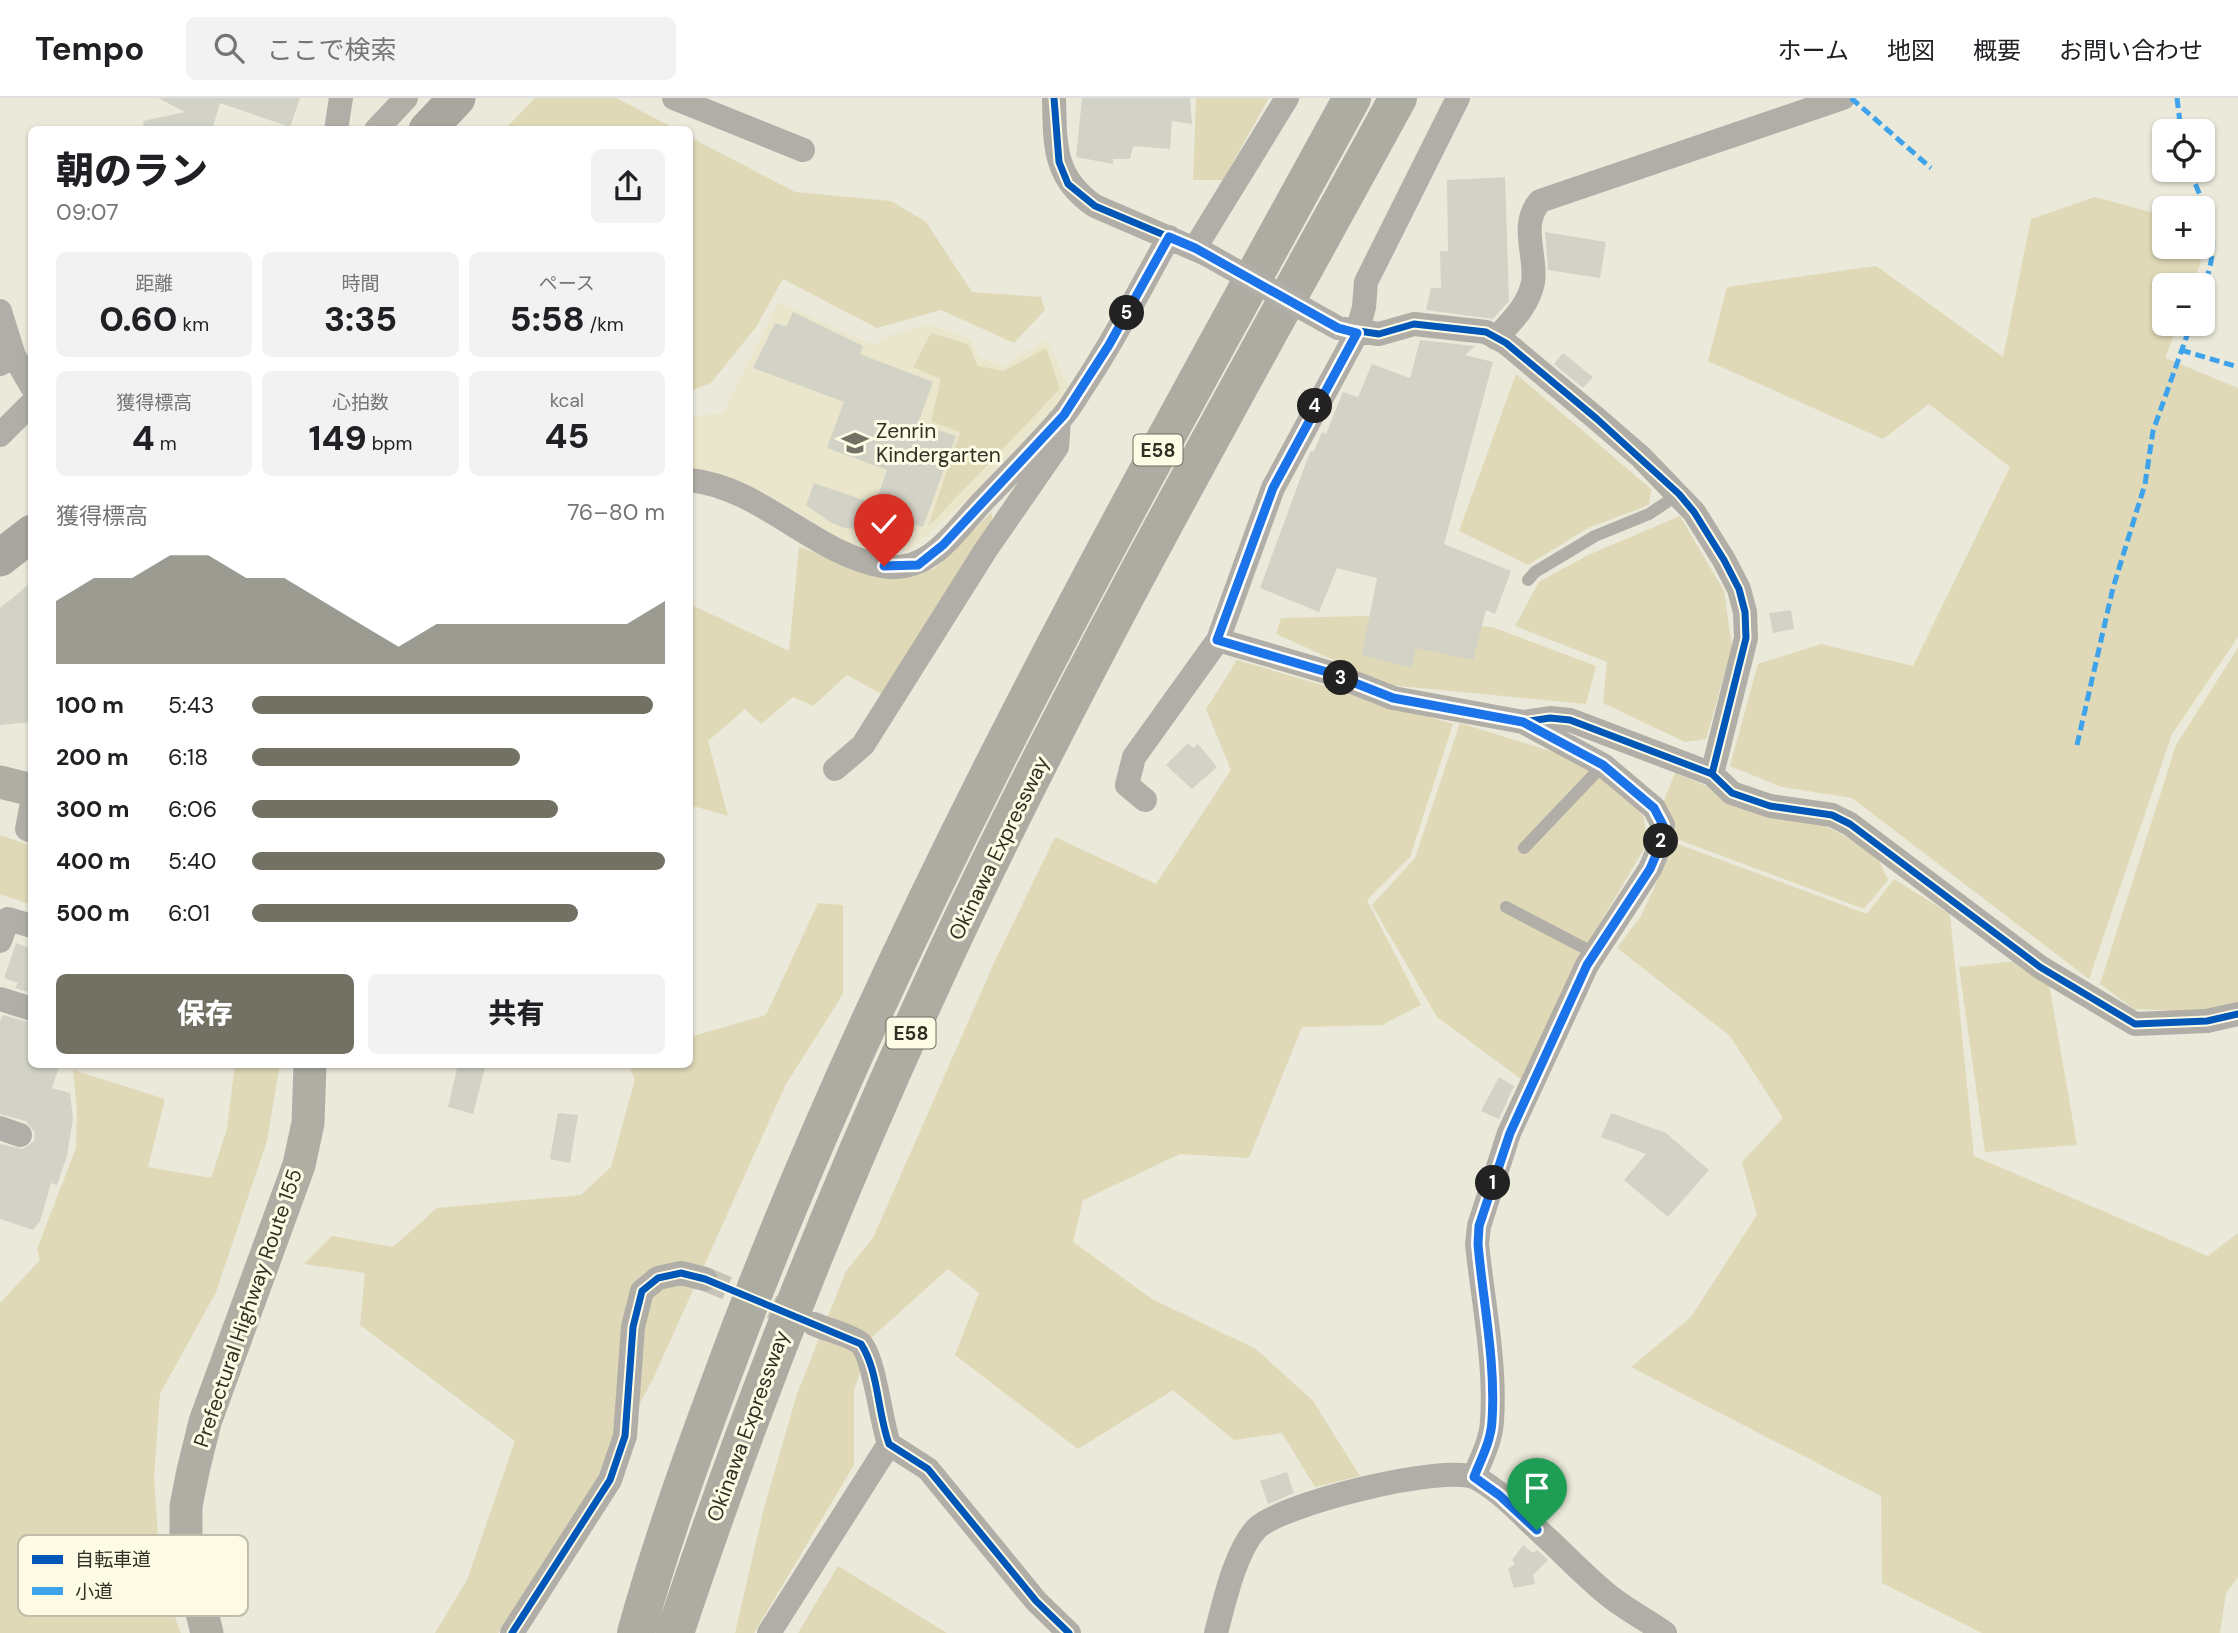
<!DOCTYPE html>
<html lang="ja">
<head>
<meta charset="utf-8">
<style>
	body { margin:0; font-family:"DM Sans","Noto Sans JP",sans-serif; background:#f2f2f2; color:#202124; height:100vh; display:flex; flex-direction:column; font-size:26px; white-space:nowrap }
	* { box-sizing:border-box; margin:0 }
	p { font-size:23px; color:#757577 }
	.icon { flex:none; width:38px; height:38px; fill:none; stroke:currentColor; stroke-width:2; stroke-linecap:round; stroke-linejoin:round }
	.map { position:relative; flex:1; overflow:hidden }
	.side { position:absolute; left:28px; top:28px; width:665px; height:942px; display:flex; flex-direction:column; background:#fff; border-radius:10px; box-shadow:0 2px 5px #0004 }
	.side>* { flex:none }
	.fabs { position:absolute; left:2152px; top:21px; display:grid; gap:14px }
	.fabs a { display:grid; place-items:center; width:63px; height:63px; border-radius:10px; background:#fff; box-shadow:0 2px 5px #0004; font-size:35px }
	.pin { position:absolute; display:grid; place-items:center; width:60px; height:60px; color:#fff; margin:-72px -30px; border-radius:50% 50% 50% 0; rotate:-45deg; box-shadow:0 0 7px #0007 }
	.pin .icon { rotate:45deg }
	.km { position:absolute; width:35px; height:35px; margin:-18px; border-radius:50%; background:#222; color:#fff; font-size:19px; line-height:35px; text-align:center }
	.round { display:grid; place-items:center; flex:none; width:74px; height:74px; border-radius:10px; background:#f2f2f2 }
	.headline { display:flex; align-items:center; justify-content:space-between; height:119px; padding:0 28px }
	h1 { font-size:38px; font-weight:800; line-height:52px }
	.metrics { display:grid; grid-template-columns:repeat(3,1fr); gap:10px; height:119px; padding:7px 28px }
	.metrics div { display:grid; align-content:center; border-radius:10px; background:#f2f2f2; text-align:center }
	.metrics b { font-size:35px; font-weight:800 }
	.metrics small { font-size:19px; font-weight:400 }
	.metrics p { font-size:19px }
	.chart { height:196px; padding:14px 28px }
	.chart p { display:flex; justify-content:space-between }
	.chart svg { width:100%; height:126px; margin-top:7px; fill:#727164; opacity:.7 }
	.primary-button { display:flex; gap:14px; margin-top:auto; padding:14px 28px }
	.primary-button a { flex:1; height:80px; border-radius:10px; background:#727164; color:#fff; font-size:28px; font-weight:800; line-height:80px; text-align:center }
	.primary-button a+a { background:#f2f2f2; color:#202124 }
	ul { padding:0 28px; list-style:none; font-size:23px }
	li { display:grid; grid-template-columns:112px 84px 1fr; align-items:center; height:52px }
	li i { height:18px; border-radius:9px; background:#727164 }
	header { display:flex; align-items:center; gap:42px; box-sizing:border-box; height:98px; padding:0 35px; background:#fff; border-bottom:2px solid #e0e0e0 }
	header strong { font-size:33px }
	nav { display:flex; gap:38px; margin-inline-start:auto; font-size:24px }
	.search { width:490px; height:63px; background:#f2f2f2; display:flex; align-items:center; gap:18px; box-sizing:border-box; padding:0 24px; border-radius:10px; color:#757577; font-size:26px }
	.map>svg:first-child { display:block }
	.built { fill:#eae6cc }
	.green { fill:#dfd9b7 }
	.building { fill:#d3d2c6 }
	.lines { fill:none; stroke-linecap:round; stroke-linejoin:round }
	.street-tunnel { stroke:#c6c4b6; stroke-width:24; stroke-dasharray:24 12; stroke-linecap:butt }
	.lane { stroke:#b0aea7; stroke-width:12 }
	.street { stroke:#b0aea7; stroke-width:24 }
	.secondary { stroke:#afaea4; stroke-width:33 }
	.primary { stroke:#a8a69e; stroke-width:37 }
	.highway { stroke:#adaca2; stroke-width:38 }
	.street-bridge { stroke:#b0aea7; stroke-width:24 }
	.quiet { stroke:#3ea3eb; stroke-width:5; stroke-dasharray:10 5; stroke-linecap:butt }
	.cycleway-casing { stroke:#fefbe5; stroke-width:11 }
	.cycleway { stroke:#0057b8; stroke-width:7 }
	.route-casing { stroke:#fff; stroke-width:14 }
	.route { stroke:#1a73e8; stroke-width:9 }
	.labels { text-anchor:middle; stroke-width:6; stroke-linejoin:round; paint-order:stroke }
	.shield { fill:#fefbe5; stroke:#6e6d5f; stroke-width:2 }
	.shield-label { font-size:19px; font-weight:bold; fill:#313025 }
	.poi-label { font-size:21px; fill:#313025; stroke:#fefbe5; text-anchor:start }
	.street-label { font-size:21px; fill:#313025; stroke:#fefbe5 }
	.key { fill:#fefbe5; stroke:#c0beab; stroke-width:2 }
	.key-label { font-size:19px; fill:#313025 }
</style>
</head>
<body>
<header>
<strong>Tempo</strong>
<div class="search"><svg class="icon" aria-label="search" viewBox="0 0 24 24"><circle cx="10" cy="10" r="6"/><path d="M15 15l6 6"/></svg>ここで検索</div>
<nav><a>ホーム</a><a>地図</a><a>概要</a><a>お問い合わせ</a></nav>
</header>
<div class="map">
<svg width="2238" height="1535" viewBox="0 0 2238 1535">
	<rect width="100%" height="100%" fill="#ebe9da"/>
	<path class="built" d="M 778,204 L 873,247 L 894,236 L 927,226 L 970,241 L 979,259 L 1003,268 L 1046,242 L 1071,293 L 962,406 L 909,453 L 883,453 L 837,443 L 797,414 L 714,374 L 690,372 L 690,318 L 723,316 Z"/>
	<path class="green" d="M 535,0 L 616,0 L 676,31 L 505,31 Z
		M 1196,0 L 1269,0 L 1223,82 L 1193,82 Z
		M 690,39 L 795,94 L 891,103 L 926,124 L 972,194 L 1041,199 L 1045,212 L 1014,245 L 941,212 L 877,230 L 783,181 L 756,229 L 711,285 L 690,293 Z
		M 2095,99 L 2165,118 L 2165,149 L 2197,149 L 2201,164 L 2192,187 L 2165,187 L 2165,226 L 2178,226 L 2165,260 L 2238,290 L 2238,539 L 2172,636 L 2089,881 L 1852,700 L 1782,689 L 1730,668 L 1758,566 L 1821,546 L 1913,568 L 2010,369 L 1929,306 L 1883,341 L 1708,263 L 1727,189 L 1876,168 L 2003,259 L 2031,121 Z
		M 931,235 L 968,246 L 978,268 L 1004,273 L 1046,250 L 1060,291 L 928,429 L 960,334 L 931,323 L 941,281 L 913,269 Z
		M 1516,276 L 1651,391 L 1649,407 L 1588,430 L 1528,467 L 1459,433 Z
		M 992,414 L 992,428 L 883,597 L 847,577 L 813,608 L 793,599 L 761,626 L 745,611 L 708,643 L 728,718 L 690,707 L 690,506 L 789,553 L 799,449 L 887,480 L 934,471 Z
		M 1680,418 L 1724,493 L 1732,549 L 1706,641 L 1685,644 L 1603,605 L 1607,564 L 1515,528 L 1539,484 L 1588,457 Z
		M 1363,518 L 1492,529 L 1596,568 L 1586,606 L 1389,587 L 1276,536 L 1281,520 Z
		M 2238,550 L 2238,908 L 2209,914 L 2134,911 L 2100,886 L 2176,647 Z
		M 1237,562 L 1453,626 L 1410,759 L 1367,802 L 1421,907 L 1382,927 L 1302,929 L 1249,1060 L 1180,1056 L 1083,1102 L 1073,1144 L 1152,1201 L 1256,1251 L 1313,1303 L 1360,1378 L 1315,1389 L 1282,1335 L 1234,1342 L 1173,1292 L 1078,1351 L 955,1257 L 979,1195 L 948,1171 L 872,1239 L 854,1292 L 854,1367 L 754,1535 L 735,1535 L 764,1410 L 797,1296 L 846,1173 L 873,1140 L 994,865 L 1055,739 L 1156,786 L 1231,672 L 1206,611 Z
		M 1460,625 L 1573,660 L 1624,695 L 1644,719 L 1647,746 L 1581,857 L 1525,984 L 1437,919 L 1372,807 L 1415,760 Z
		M 1675,675 L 1778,718 L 1821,726 L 1874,752 L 1888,782 L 1864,811 L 1669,738 L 1663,705 Z
		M 0,737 L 31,748 L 31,807 L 0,796 Z
		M 1675,745 L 1867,816 L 1894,781 L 1950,816 L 1974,1058 L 2208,1158 L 2238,1135 L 2238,1479 L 2226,1495 L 2220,1535 L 1982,1535 L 1882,1485 L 1881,1398 L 1631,1269 L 1691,1219 L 1757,1117 L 1742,1064 L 1783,1020 L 1730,938 L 1617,850 L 1641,818 Z
		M 818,805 L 843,807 L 843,896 L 785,988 L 652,1283 L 604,1370 L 498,1535 L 435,1535 L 467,1482 L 515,1343 L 360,1227 L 365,1175 L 304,1166 L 332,1138 L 393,1149 L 437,1110 L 581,1097 L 611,1069 L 635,981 L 628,966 L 690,966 L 690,939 L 766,917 Z
		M 2017,863 L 2049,886 L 2077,1047 L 1985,1054 L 1959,869 Z
		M 235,966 L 279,966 L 279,971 L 267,1043 L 216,1194 L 160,1296 L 154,1380 L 161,1482 L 181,1535 L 0,1535 L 0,1205 L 40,1162 L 37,1151 L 76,1050 L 77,1013 L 73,972 L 165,1001 L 148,1069 L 211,1080 L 227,1031 Z
		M 838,1468 L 947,1535 L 798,1535 Z"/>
	<path class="building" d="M 158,0 L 300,0 L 290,29 L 220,5 L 212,32 L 144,32 L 143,23 L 185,14 Z
		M 1082,0 L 1190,0 L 1192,26 L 1172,23 L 1170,51 L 1133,48 L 1130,61 L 1113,61 L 1113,66 L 1076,59 Z
		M 1505,79 L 1509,203 L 1493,221 L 1426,212 L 1431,190 L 1441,190 L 1440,153 L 1448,153 L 1447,82 Z
		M 1545,134 L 1606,144 L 1600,180 L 1548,172 Z
		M 793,214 L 863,248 L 860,256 L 933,284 L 918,325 L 956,338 L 923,429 L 903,424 L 876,432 L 844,430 L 830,424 L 806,407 L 814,385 L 875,406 L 887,372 L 827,350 L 844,304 L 753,270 L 775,225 L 786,229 Z
		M 1420,242 L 1475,248 L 1465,257 L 1493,264 L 1444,446 L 1511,473 L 1495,516 L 1486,512 L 1473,562 L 1416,550 L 1412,570 L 1362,557 L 1377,480 L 1337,470 L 1319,514 L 1260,490 L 1310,354 L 1314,353 L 1322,334 L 1326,336 L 1343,294 L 1358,299 L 1372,266 L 1410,280 Z
		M 1563,255 L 1593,279 L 1583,290 L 1554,266 Z
		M 32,484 L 32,624 L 0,627 L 0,510 Z
		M 1791,512 L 1794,531 L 1773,535 L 1769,515 Z
		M 1188,645 L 1193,650 L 1198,646 L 1217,669 L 1192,691 L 1166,667 Z
		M 16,845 L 32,851 L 32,895 L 15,890 L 18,885 L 4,880 Z
		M 3,917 L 32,925 L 32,966 L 60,966 L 52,990 L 70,995 L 73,1020 L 67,1058 L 57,1087 L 51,1085 L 40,1123 L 33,1132 L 0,1121 L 0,1046 L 23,1051 L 34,1043 L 35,1035 L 26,1023 L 0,1016 L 0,923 Z
		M 458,966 L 486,966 L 473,1016 L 448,1009 Z
		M 1499,979 L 1514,988 L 1499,1021 L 1481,1013 Z
		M 558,1015 L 578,1017 L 570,1065 L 550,1061 Z
		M 1611,1015 L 1666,1035 L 1709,1072 L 1668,1119 L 1624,1082 L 1646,1056 L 1601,1039 Z
		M 1287,1374 L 1294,1395 L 1268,1406 L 1260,1383 Z
		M 1523,1447 L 1533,1455 L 1537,1452 L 1548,1462 L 1533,1477 L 1535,1486 L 1514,1490 L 1508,1471 L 1515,1466 L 1512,1462 Z"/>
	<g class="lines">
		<path class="street-tunnel" d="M 705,1181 L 803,1222"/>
		<path class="lane" d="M 1528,482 L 1535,474 L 1595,438 L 1649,416 L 1679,396
			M 1524,750 L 1603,667
			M 1506,809 L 1594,855"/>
		<path class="street" d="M 674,0 L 803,52
			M 1054,0 C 1055,46 1053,80 1095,108 L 1206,156
			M 336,32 L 341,0
			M 376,32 L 406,0
			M 1195,150 L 1287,0
			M 0,213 L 14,258
			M 1343,231 L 1379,236 L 1414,226 L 1486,234 L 1506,245 L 1597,321 L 1641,359 L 1694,414 L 1724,462 L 1739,491 L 1745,514 L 1746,540 L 1712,676
			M 1496,240 C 1511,224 1529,207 1533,184 C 1537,157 1519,127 1540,103 L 1843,0
			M 0,266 L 14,258 L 32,289
			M 0,337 L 32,305
			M 690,382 C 762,390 811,454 882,468 C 929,477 955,433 983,403 C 1010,375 1038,347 1063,318 C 1073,306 1081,291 1090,278 C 1119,233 1143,186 1169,139
			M 1218,542 L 1327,574 L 1393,600 L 1523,624 L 1550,620 L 1570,622 L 1712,676 L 1732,695 L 1770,708 L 1832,717 L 1850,726 L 2040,869 L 2135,926 L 2207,923 L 2238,916
			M 835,671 L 863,647 L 985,453 L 1057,349 L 1059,322
			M 1145,702 L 1127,687 L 1134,659 L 1218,542 L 1273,390 L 1357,235 L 1364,209 L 1366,184 L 1458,0
			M 32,705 L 27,731 L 32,733
			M 0,843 L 8,821 L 32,828
			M 0,901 L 32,911
			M 0,1030 L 20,1037
			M 814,1226 C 827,1232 848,1236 860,1245 C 874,1257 881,1324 889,1346 L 928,1371 L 1036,1503 L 1069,1535
			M 1474,1379 C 1481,1361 1491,1343 1492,1323 C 1496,1265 1483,1204 1477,1146 L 1479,1128 L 1509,1035 L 1587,867 L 1650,771 L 1659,750 L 1663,727 L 1654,710 L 1603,667 L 1523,624
			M 512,1535 L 610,1382 L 625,1338 L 633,1229 L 642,1193 L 658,1180 L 681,1175 L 705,1181
			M 769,1535 L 889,1346
			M 1216,1535 C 1224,1505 1235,1454 1256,1431 C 1280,1406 1445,1365 1476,1380 C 1503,1394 1526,1422 1549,1442 C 1569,1461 1590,1483 1612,1500 C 1629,1513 1648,1523 1665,1535"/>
		<path class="secondary" d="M 0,684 L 32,692
			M 207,1535 L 186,1450 L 186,1408 L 193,1373 L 205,1324 L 299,1067 L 308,1025 L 310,966"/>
		<path class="primary" d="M 427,32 L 457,0
			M 0,460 L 32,435"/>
		<path class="highway" d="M 636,1535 C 665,1431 703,1329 741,1228 C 905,800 1132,402 1352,0
			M 675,1535 C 755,1294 850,1059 958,830 C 1092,547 1248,274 1398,0"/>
		<path class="street-bridge" d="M 1206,156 L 1338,230"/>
		<path class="quiet" d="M 1851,0 L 1931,70
			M 2177,0 L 2181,33
			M 2190,72 C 2209,123 2223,137 2203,191
			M 2181,252 L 2238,269
			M 2077,647 L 2113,490 L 2145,386 L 2153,333 L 2191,226"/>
		<g class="cycleway-casing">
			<path id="cycleway" d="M 1054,0 L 1059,64 L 1068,86 L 1095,108 L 1195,150 L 1338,230 L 1379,236 L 1414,226 L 1486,234 L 1506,245 L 1597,321 L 1679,396 L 1694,414 L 1724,462 L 1739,491 L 1745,514 L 1746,540 L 1712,676
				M 1218,542 L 1327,574 L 1393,600 L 1523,624 L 1550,620 L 1570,622 L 1712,676 L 1732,695 L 1770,708 L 1832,717 L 1850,726 L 2040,869 L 2135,926 L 2207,923 L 2238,916
				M 512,1535 L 610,1382 L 625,1338 L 633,1229 L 642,1193 L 658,1180 L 681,1175 L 705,1181 L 861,1246 C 879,1274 877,1313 889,1346 L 928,1371 L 1036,1503 L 1069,1535"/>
		</g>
		<use href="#cycleway" class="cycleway"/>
	</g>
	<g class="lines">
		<g class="route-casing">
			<path id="route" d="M 884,468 L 918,467 L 943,447 L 1064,317 L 1109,247 L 1169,139 L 1195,150 L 1338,230 L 1357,235 L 1273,390 L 1217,542 L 1327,574 L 1393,600 L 1523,624 L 1603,667 L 1654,710 L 1663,727 L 1659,750 L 1650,771 L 1587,867 L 1510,1035 L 1479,1128 L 1478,1146 C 1483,1204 1496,1265 1492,1323 C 1491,1343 1481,1361 1474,1379 L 1499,1397 L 1537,1432"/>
		</g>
		<use href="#route" class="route"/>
	</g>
	<defs>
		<g id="school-bare" transform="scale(2.1)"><path d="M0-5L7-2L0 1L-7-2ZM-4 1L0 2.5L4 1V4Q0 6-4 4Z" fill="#727164" stroke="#fefbe5" stroke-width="2.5" paint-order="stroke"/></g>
	</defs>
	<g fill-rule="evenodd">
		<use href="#school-bare" x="855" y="345"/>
	</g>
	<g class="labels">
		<g class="shield">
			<rect x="1133.5" y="336.5" width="49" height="31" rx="5"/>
			<rect x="886.5" y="919.5" width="49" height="31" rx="5"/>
		</g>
		<g class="shield-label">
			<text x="1158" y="359">E58</text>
			<text x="911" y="942">E58</text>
		</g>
		<g class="poi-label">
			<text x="876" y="340">Zenrin<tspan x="876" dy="24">Kindergarten</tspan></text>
		</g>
		<g class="street-label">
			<text transform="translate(999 750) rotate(-64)" y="7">Okinawa Expressway</text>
			<text transform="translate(248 1210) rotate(-71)" y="7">Prefectural Highway Route 155</text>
			<text transform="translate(748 1328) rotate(-70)" y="7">Okinawa Expressway</text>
		</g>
	</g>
	<rect x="18" y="1437" width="230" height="81" rx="10" class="key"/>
	<rect x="32" y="1457" width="31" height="9" fill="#0057b8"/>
	<rect x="32" y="1489" width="31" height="8" fill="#3ea3eb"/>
	<g class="key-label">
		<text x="75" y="1468">自転車道</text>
		<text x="75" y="1500">小道</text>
	</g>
</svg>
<div class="fabs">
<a><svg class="icon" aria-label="locate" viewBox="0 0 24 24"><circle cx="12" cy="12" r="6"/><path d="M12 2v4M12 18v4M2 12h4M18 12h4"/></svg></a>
<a>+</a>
<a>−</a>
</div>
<div class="pin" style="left:1537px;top:1432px;background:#1e9e55"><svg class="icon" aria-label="arrive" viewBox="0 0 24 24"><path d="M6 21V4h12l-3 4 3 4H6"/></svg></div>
<div class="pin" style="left:884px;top:468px;background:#d93025"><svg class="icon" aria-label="check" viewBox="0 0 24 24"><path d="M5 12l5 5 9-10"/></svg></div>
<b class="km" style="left:1493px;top:1085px">1</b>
<b class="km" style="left:1661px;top:743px">2</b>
<b class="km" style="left:1341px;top:580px">3</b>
<b class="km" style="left:1315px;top:308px">4</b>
<b class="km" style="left:1127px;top:215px">5</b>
<section class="side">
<div class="headline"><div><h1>朝のラン</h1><p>09:07</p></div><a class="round"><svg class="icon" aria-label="share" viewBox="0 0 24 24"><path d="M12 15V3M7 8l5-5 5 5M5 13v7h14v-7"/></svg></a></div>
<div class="metrics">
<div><p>距離</p><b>0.60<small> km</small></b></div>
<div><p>時間</p><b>3:35</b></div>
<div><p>ペース</p><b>5:58<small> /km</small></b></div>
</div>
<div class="metrics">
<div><p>獲得標高</p><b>4<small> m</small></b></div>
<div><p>心拍数</p><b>149<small> bpm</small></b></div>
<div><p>kcal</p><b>45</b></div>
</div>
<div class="chart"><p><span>獲得標高</span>76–80 m</p>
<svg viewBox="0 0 160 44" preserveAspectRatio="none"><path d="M0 44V22L10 14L20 14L30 6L40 6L50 14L60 14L70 22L80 30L90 38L100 30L110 30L120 30L130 30L140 30L150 30L160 22V44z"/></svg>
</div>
<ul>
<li><b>100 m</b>5:43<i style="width:97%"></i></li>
<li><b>200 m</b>6:18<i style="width:65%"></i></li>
<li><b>300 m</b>6:06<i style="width:74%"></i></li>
<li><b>400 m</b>5:40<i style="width:100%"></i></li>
<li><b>500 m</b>6:01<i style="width:79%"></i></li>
</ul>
<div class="primary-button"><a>保存</a><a>共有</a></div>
</section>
</div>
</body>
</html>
